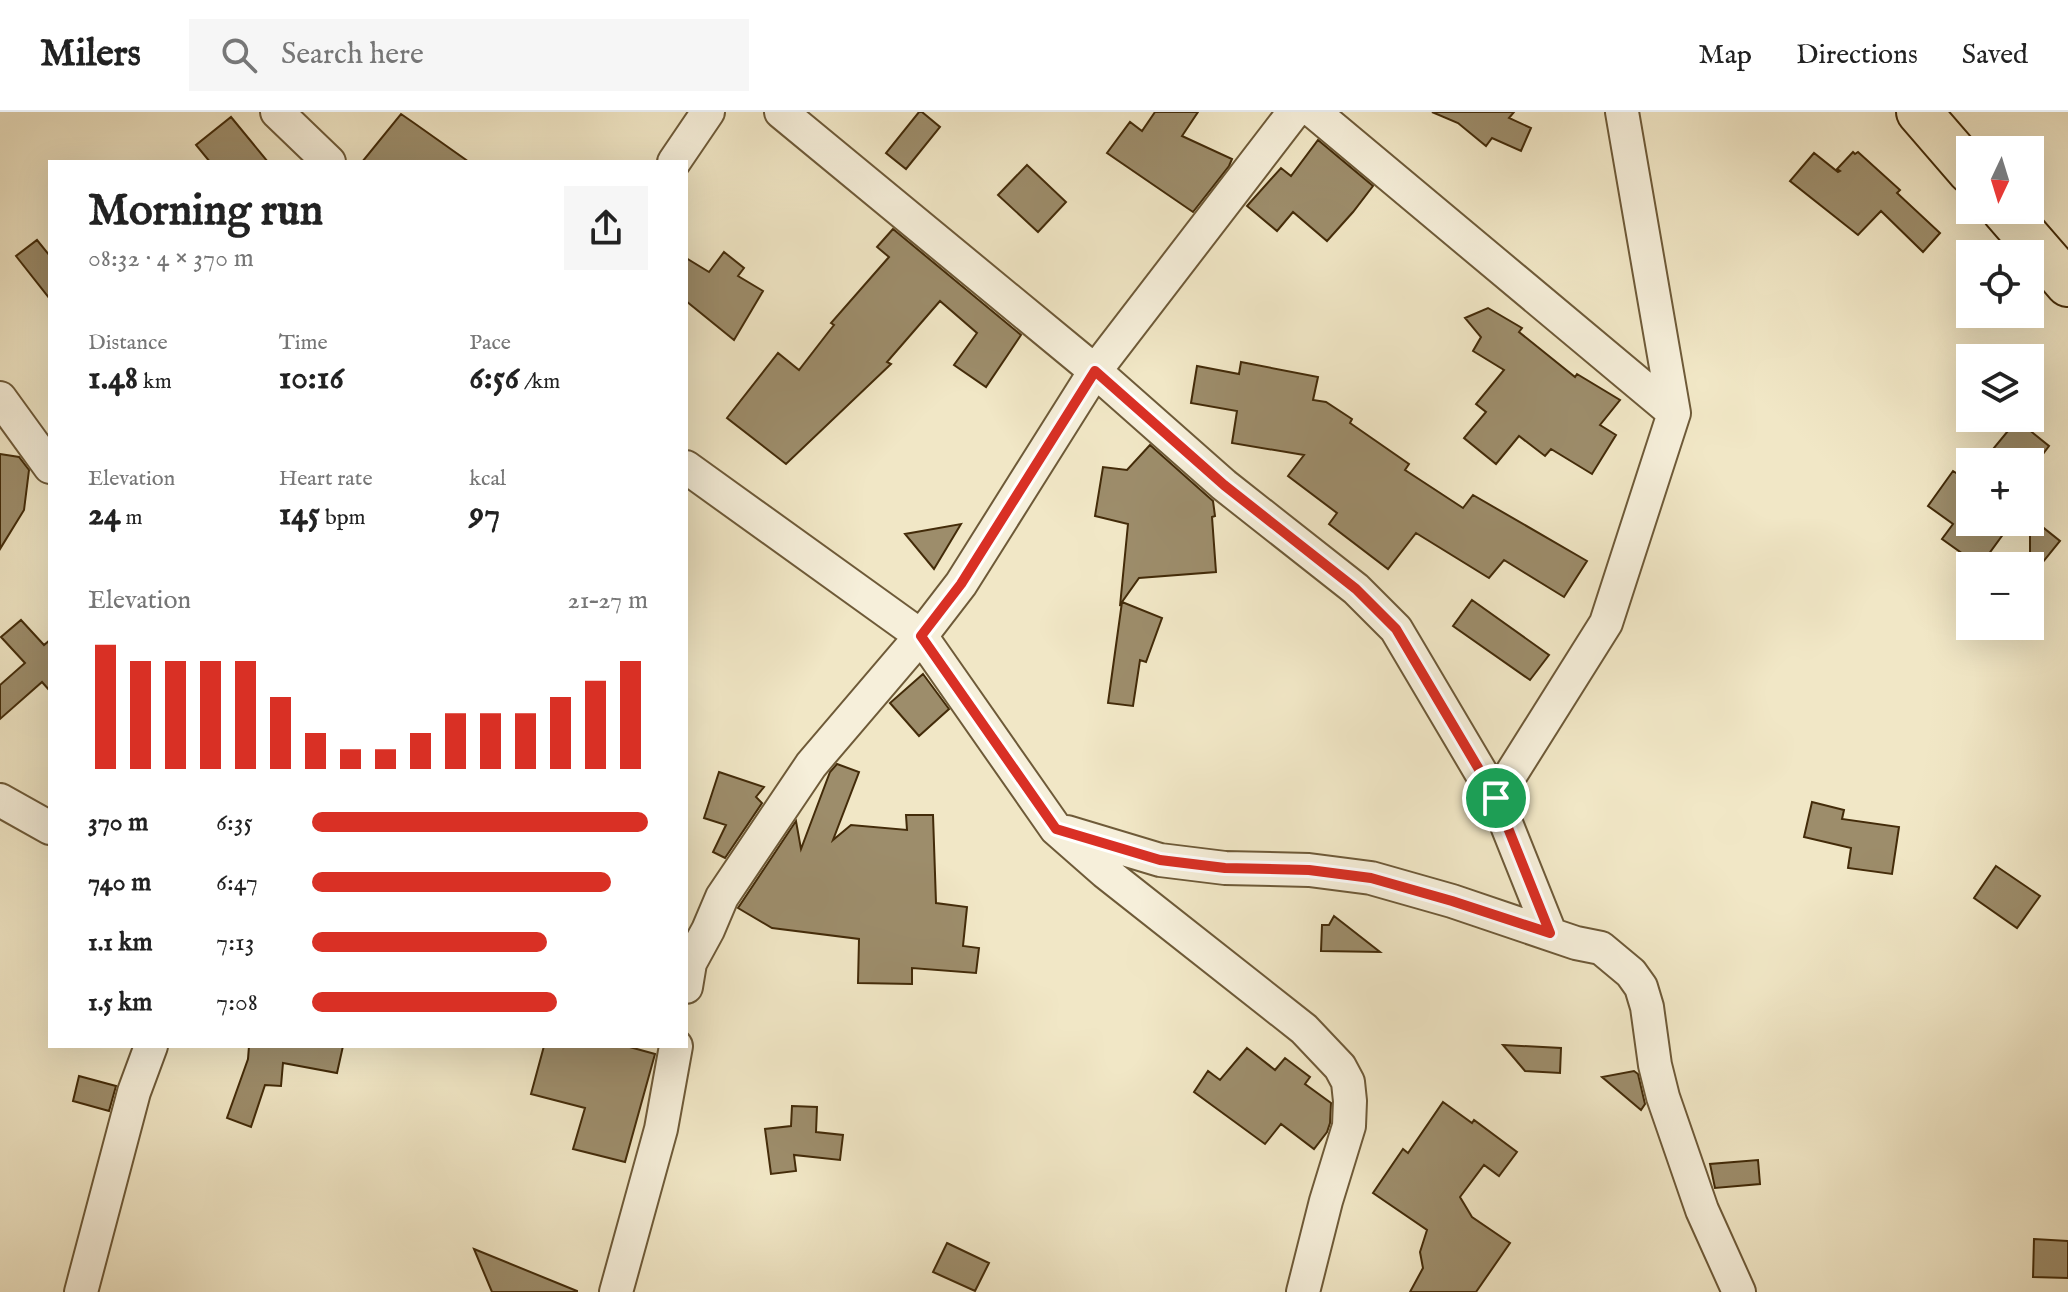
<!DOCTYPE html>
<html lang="en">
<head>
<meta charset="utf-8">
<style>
	body { margin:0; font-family:"IM FELL English",serif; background:#f6f6f6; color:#222; height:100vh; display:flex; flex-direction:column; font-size:30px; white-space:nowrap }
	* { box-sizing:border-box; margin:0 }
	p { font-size:26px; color:#767676 }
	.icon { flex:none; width:44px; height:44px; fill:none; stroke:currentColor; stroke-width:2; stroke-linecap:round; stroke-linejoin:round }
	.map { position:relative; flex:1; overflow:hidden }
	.drawer { position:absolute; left:48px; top:48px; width:640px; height:888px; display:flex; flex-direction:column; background:#fff; border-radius:0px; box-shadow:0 8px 32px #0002 }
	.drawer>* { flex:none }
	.needle { width:52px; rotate:184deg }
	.controls { position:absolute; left:1956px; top:24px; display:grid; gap:16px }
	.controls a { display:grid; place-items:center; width:88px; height:88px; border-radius:0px; background:#fff; box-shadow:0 8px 32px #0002; font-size:40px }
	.pin { position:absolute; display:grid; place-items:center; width:68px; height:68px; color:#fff; margin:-34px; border:4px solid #fff; border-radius:50%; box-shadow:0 2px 8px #0007 }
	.round { display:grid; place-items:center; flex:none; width:84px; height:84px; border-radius:0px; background:#f6f6f6 }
	.head { display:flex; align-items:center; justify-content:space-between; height:136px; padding:0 40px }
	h1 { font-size:44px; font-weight:700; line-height:60px }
	.metrics { display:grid; grid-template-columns:repeat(3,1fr); gap:12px; height:136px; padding:8px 40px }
	.metrics div { display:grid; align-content:center }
	.metrics b { font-size:34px; font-weight:700 }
	.metrics small { font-size:22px; font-weight:400 }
	.metrics p { font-size:22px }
	.chart { height:224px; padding:16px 40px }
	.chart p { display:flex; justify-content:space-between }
	.chart svg { width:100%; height:144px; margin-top:8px; stroke:#d93025; stroke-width:6 }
	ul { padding:0 40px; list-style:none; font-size:26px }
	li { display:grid; grid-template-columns:128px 96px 1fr; align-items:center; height:60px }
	li i { height:20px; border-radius:10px; background:#d93025 }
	header { display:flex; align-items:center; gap:48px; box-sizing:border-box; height:112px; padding:0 40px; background:#fff; border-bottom:2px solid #e0e0e0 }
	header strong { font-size:38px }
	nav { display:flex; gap:44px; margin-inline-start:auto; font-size:28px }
	.search { width:560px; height:72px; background:#f6f6f6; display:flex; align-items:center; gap:20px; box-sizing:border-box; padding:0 28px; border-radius:0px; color:#767676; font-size:30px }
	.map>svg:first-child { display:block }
	.building { fill:#9d8d6b; stroke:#432b09; stroke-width:2 }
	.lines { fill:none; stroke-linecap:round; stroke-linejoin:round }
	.minor-casing { stroke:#6e5a38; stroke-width:36 }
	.trunk-casing { stroke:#432b09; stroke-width:48 }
	.minor { stroke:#f6efda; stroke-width:32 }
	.trunk { stroke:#f1e7c6; stroke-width:44 }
	.route-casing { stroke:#fff; stroke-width:16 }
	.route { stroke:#d93025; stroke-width:10 }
</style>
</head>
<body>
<header>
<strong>Milers</strong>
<div class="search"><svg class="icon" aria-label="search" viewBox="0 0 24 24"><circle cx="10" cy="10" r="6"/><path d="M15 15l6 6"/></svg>Search here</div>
<nav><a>Map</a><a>Directions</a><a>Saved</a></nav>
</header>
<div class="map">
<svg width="2068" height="1180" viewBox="0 0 2068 1180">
	<rect width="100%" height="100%" fill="#f1e7c6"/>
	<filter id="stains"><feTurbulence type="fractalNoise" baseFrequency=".0025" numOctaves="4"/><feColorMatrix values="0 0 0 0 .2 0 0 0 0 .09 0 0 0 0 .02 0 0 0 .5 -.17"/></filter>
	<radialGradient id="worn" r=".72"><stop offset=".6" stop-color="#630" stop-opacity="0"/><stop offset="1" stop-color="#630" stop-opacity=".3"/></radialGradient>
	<path class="building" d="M 919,0 L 922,0 L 940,15 L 906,57 L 886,41 Z
		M 1155,0 L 1198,0 L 1182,24 L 1232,47 L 1229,54 L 1193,100 L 1107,41 L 1130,10 L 1142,19 Z
		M 1432,0 L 1514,0 L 1509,6 L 1531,16 L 1521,39 L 1492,26 L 1486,34 L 1458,11 Z
		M 401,2 L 414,11 L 469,50 L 362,50 Z
		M 231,5 L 268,50 L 210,50 L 196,33 Z
		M 1318,28 L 1373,74 L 1353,100 L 1327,129 L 1293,100 L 1277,119 L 1247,94 L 1281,56 L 1291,64 Z
		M 1853,40 L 1855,42 L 1858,40 L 1900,78 L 1897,81 L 1940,121 L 1923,140 L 1881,99 L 1858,123 L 1790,69 L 1814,41 L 1838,60 L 1840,59 L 1837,57 Z
		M 1027,53 L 1066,90 L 1038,120 L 998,83 Z
		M 893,117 L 1021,223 L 986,275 L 954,253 L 977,221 L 940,189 L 887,250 L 891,252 L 786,352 L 727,306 L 778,241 L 799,258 L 830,218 L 834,213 L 831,211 L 889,145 L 877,135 Z
		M 37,128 L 50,144 L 50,187 L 16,144 Z
		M 724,140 L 744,156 L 738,164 L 763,179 L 734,228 L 686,189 L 686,146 L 709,160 Z
		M 1488,196 L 1522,216 L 1519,220 L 1575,265 L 1577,262 L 1620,288 L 1600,313 L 1616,323 L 1592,362 L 1551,337 L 1545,344 L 1519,324 L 1496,352 L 1464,326 L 1486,300 L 1476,292 L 1504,258 L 1473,239 L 1481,225 L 1465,206 Z
		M 1241,250 L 1318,265 L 1313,288 L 1326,290 L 1352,307 L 1350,311 L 1409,352 L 1405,358 L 1463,396 L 1473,383 L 1587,449 L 1564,485 L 1504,448 L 1489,466 L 1416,421 L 1388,457 L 1329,412 L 1337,401 L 1288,364 L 1304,343 L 1232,331 L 1237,299 L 1191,291 L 1197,254 L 1239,262 Z
		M 2017,308 L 2049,334 L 2037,350 L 2009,350 L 1993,337 Z
		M 1150,333 L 1213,389 L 1215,404 L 1212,405 L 1216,460 L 1139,466 L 1122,490 L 1162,506 L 1146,550 L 1140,548 L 1133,594 L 1108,591 L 1122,490 L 1120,494 L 1128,412 L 1095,404 L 1103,355 L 1127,358 Z
		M 0,342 L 19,345 L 29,358 L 24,398 L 0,437 Z
		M 1953,359 L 1970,370 L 1970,410 L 2012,410 L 1980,454 L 1942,427 L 1953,412 L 1928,394 Z
		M 2030,405 L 2060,429 L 2030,466 Z
		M 961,412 L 934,457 L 905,422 Z
		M 1472,488 L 1549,543 L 1530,568 L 1453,514 Z
		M 21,508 L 44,533 L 50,528 L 50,579 L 42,570 L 0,607 L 0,573 L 25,551 L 1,525 Z
		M 923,562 L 949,597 L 919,624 L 890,591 Z
		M 837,652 L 859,660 L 833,728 L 851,713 L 907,718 L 906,703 L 933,703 L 936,791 L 967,795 L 963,834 L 979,836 L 976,861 L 912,856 L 912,872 L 858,871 L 859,827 L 772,816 L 738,796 L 796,709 L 801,737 L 830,660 Z
		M 719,660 L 764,675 L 756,685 L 762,691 L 725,746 L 713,740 L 726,713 L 704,706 Z
		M 1812,690 L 1844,698 L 1842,707 L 1899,715 L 1892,762 L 1848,756 L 1851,736 L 1804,725 Z
		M 1996,754 L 2040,784 L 2017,816 L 1974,786 Z
		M 1334,804 L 1380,840 L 1321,839 L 1322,813 L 1329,813 Z
		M 1503,933 L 1561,936 L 1560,961 L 1525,959 Z
		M 249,934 L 343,934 L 337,961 L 283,951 L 281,974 L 265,973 L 251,1015 L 227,1006 L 248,947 Z
		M 544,934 L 626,934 L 655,942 L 625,1050 L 573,1037 L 585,996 L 531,982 Z
		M 1247,936 L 1275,958 L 1285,946 L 1310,965 L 1305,972 L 1331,991 L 1330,1011 L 1327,1020 L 1314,1037 L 1281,1012 L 1265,1032 L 1194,980 L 1208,959 L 1220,968 Z
		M 1634,959 L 1638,962 L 1645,992 L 1641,998 L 1602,965 Z
		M 79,964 L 116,974 L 109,999 L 73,989 Z
		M 1443,990 L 1472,1011 L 1474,1008 L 1517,1040 L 1499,1064 L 1484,1053 L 1460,1085 L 1472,1105 L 1510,1131 L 1476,1180 L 1410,1180 L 1423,1156 L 1420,1140 L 1427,1118 L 1373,1081 L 1403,1037 L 1408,1041 Z
		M 792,994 L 817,995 L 816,1020 L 843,1023 L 840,1048 L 794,1043 L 796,1059 L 771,1062 L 765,1017 L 791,1014 Z
		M 1758,1048 L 1760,1072 L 1715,1076 L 1710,1052 Z
		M 2034,1127 L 2068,1129 L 2068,1166 L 2033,1165 Z
		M 947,1131 L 989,1151 L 975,1179 L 933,1160 Z
		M 474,1137 L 577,1179 L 577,1180 L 492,1180 Z"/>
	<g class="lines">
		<g class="minor-casing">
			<path id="minor" d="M 277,0 L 329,50
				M 781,0 L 1095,259 L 1224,373 L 1356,477 L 1396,517 L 1496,686
				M 1314,0 L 1674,301
				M 674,50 L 708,0
				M 0,286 L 50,355
				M 686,355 L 921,524 L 1056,717 L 1105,760 L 1304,917 L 1340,955 L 1348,970 L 1350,989 L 1349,1014 L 1326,1089 L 1303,1180
				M 0,688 L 50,716
				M 1067,720 L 1160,748 L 1225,756 L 1309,758 L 1371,766 L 1452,789 L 1576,831 L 1601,836 L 1631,861 L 1641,875 L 1647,895 L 1655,953 L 1663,985 L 1702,1098 L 1739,1180
				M 1550,821 L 1496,686 L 1606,511 L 1674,301 L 1622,0
				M 686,875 L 690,851 L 708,818 L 722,785 L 811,653 L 921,524 L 961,472 L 1095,259 L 1294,0
				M 81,1180 L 134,980 L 151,934
				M 616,1180 L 661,1017 L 676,934"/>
		</g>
		<g class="trunk-casing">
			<path id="trunk" d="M 1919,0 L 1970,59
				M 2004,98 L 2068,172"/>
		</g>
		<use href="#minor" class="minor"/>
		<use href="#trunk" class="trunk"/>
	</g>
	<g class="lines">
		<g class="route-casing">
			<path id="route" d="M 1095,259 L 1224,373 L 1356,477 L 1396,517 L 1496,686 L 1550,821 L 1452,789 L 1371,766 L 1309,758 L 1225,756 L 1160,748 L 1056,717 L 921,524 L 961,472 Z"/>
		</g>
		<use href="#route" class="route"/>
	</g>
	<rect width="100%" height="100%" filter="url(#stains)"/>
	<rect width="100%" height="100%" fill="url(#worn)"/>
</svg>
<div class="controls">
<a><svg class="needle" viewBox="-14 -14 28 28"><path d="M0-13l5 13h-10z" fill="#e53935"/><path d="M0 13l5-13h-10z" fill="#767676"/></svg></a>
<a><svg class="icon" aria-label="locate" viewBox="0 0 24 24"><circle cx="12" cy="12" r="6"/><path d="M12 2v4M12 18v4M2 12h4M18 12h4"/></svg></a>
<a><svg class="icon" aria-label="layers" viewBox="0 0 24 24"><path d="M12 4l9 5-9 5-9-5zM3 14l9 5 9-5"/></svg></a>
<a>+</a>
<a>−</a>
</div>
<div class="pin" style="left:1496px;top:686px;background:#1e9e55"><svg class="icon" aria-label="arrive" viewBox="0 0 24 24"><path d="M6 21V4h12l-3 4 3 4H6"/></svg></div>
<section class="drawer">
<div class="head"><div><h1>Morning run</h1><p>08:32 · 4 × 370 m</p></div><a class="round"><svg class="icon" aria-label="share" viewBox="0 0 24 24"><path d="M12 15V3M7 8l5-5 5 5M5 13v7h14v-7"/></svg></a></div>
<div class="metrics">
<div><p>Distance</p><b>1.48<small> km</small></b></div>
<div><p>Time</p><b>10:16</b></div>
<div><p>Pace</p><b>6:56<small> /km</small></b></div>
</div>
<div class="metrics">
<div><p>Elevation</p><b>24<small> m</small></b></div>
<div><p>Heart rate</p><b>145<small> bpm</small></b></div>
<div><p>kcal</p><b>97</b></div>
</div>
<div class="chart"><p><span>Elevation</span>21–27 m</p>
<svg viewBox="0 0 160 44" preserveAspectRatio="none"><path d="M5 44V6M15 44V11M25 44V11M35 44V11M45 44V11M55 44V22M65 44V33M75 44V38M85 44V38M95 44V33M105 44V27M115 44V27M125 44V27M135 44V22M145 44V17M155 44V11"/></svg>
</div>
<ul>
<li><b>370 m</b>6:35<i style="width:100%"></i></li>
<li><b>740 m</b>6:47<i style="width:89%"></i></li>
<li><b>1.1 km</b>7:13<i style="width:70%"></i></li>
<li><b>1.5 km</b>7:08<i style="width:73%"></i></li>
</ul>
</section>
</div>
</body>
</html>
